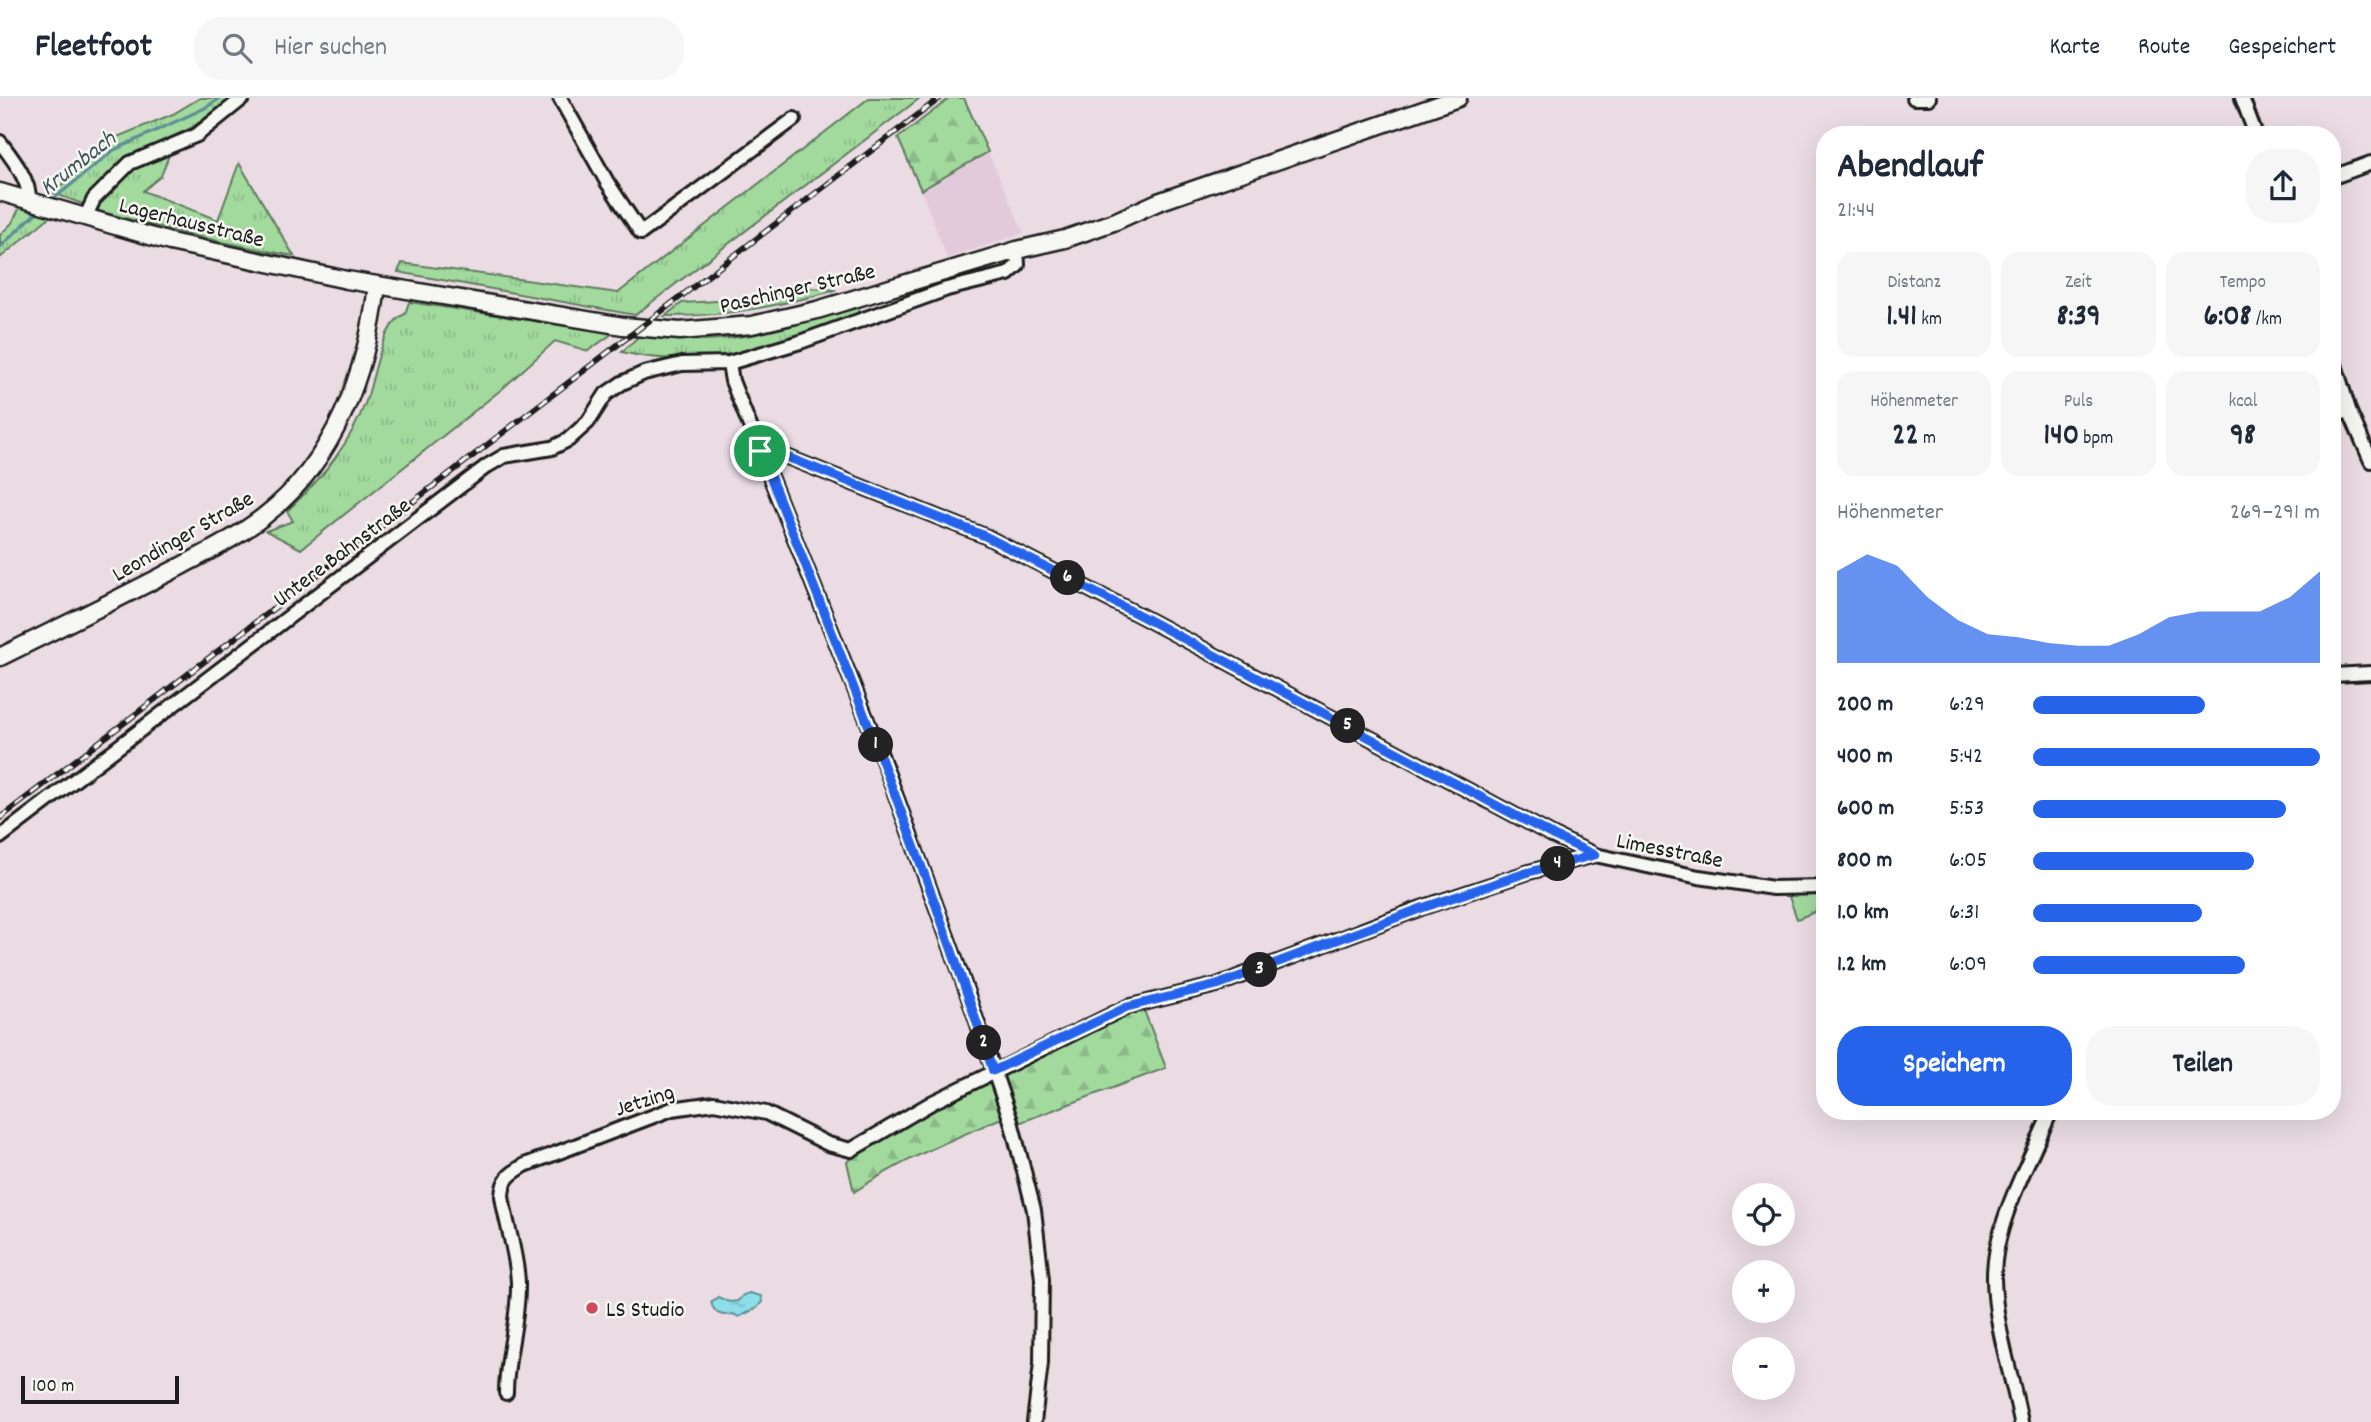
<!DOCTYPE html>
<html lang="de">
<head>
<meta charset="utf-8">
<style>
	body { margin:0; font-family:Dekko,sans-serif; background:#f6f6f7; color:#1f2937; height:100vh; display:flex; flex-direction:column; font-size:26px; white-space:nowrap }
	* { box-sizing:border-box; margin:0 }
	p { font-size:23px; color:#747a83 }
	.icon { flex:none; width:38px; height:38px; fill:none; stroke:currentColor; stroke-width:2; stroke-linecap:round; stroke-linejoin:round }
	.map { position:relative; flex:1; overflow:hidden }
	.panel { position:absolute; left:1816px; top:28px; width:525px; height:994px; display:flex; flex-direction:column; background:#fff; border-radius:28px; box-shadow:0 7px 28px #0002 }
	.panel>* { flex:none }
	.buttons { position:absolute; left:1732px; top:1085px; display:grid; gap:14px }
	.buttons a { display:grid; place-items:center; width:63px; height:63px; border-radius:50%; background:#fff; box-shadow:0 7px 28px #0002; font-size:35px }
	.scale { position:absolute; left:21px; bottom:18px; width:158px; box-sizing:border-box; padding-left:7px; border:4px solid #1c1c1c; border-top:0; font-size:19px; line-height:24px; white-space:nowrap; color:#1c1c1c; -webkit-text-stroke:5px #f6f6f2; paint-order:stroke }
	.pin { position:absolute; display:grid; place-items:center; width:60px; height:60px; color:#fff; margin:-30px; border:4px solid #fff; border-radius:50%; box-shadow:0 2px 7px #0007 }
	.km { position:absolute; width:35px; height:35px; margin:-18px; border-radius:50%; background:#222; color:#fff; font-size:19px; line-height:35px; text-align:center }
	.round { display:grid; place-items:center; flex:none; width:74px; height:74px; border-radius:28px; background:#f6f6f7 }
	.summary { display:flex; align-items:center; justify-content:space-between; height:119px; padding:0 21px }
	h1 { font-size:38px; font-weight:700; line-height:52px }
	.figures { display:grid; grid-template-columns:repeat(3,1fr); gap:10px; height:119px; padding:7px 21px }
	.figures div { display:grid; align-content:center; border-radius:18px; background:#f6f6f7; text-align:center }
	.figures b { font-size:30px; font-weight:700 }
	.figures small { font-size:19px; font-weight:400 }
	.figures p { font-size:19px }
	.chart { height:196px; padding:14px 21px }
	.chart p { display:flex; justify-content:space-between }
	.chart svg { width:100%; height:126px; margin-top:7px; fill:#2563eb; opacity:.7 }
	.cta { display:flex; gap:14px; margin-top:auto; padding:14px 21px }
	.cta a { flex:1; height:80px; border-radius:28px; background:#2563eb; color:#fff; font-size:28px; font-weight:700; line-height:80px; text-align:center }
	.cta a+a { background:#f6f6f7; color:#1f2937 }
	ul { padding:0 21px; list-style:none; font-size:23px }
	li { display:grid; grid-template-columns:112px 84px 1fr; align-items:center; height:52px }
	li i { height:18px; border-radius:9px; background:#2563eb }
	header { display:flex; align-items:center; gap:42px; box-sizing:border-box; height:98px; padding:0 35px; background:#fff; border-bottom:2px solid #e0e1e3 }
	header strong { font-size:33px }
	nav { display:flex; gap:38px; margin-inline-start:auto; font-size:24px }
	.search { width:490px; height:63px; background:#f6f6f7; display:flex; align-items:center; gap:18px; box-sizing:border-box; padding:0 24px; border-radius:28px; color:#747a83; font-size:26px }
	.map>svg:first-child { display:block }
	.built { fill:#e3cada }
	.grass { fill:url(#grass-tufts); stroke:#5f7b5d; stroke-width:2 }
	.forest { fill:url(#forest-firs); stroke:#5f7b5d; stroke-width:2 }
	.water { fill:url(#water-ripples); stroke:#609096; stroke-width:2 }
	.lines { fill:none; stroke-linecap:round; stroke-linejoin:round }
	.stream { stroke:#609096; stroke-width:3.5 }
	.minor-casing { stroke:#1c1c1c; stroke-width:18 }
	.tertiary-casing { stroke:#1c1c1c; stroke-width:21 }
	.minor { stroke:#f6f6f2; stroke-width:12 }
	.tertiary { stroke:#f6f6f2; stroke-width:16 }
	.rail-casing { stroke:#1c1c1c; stroke-width:6 }
	.rail { stroke:#f6f6f2; stroke-width:3.5; stroke-dasharray:10; stroke-linecap:butt }
	.route-casing { stroke:#fff; stroke-width:14 }
	.route { stroke:#2563eb; stroke-width:9 }
	.poi-dot { fill:#d1495b; stroke:#f6f6f2; stroke-width:2.5 }
	.labels { text-anchor:middle; stroke-width:5; stroke-linejoin:round; paint-order:stroke }
	.street-label { font-size:23px; fill:#1c1c1c; stroke:#f6f6f2 }
	.poi-label { font-size:23px; fill:#1c1c1c; stroke:#f6f6f2; text-anchor:start }
	.water-label { font-size:24px; font-style:italic; fill:#3e5659; stroke:#f6f6f2 }
</style>
</head>
<body>
<header>
<strong>Fleetfoot</strong>
<div class="search"><svg class="icon" aria-label="search" viewBox="0 0 24 24"><circle cx="10" cy="10" r="6"/><path d="M15 15l6 6"/></svg>Hier suchen</div>
<nav><a>Karte</a><a>Route</a><a>Gespeichert</a></nav>
</header>
<div class="map">
<svg width="2371" height="1324" viewBox="0 0 2371 1324">
	<defs>
		<pattern id="grass-tufts" width="24" height="20" patternUnits="userSpaceOnUse" patternTransform="scale(1.75)"><rect width="24" height="20" fill="#a2da9e"/><path d="M3 7l-1-3M5 7V3M7 7l1-3M15 17l-1-3M17 17v-4M19 17l1-3" fill="none" stroke="#8bba88"/></pattern>
		<pattern id="forest-firs" width="22" height="20" patternUnits="userSpaceOnUse" patternTransform="scale(1.75)"><rect width="22" height="20" fill="#a2da9e"/><path d="M5 1l3.5 6h-7zM16 11l3.5 6h-7z" fill="#8bba88"/></pattern>
		<pattern id="water-ripples" width="26" height="14" patternUnits="userSpaceOnUse" patternTransform="scale(1.75)"><rect width="26" height="14" fill="#8ddee8"/><path d="M2 4q2-2 4 0t4 0M15 11q2-2 4 0t4 0" fill="none" stroke="#79bec6"/></pattern>
	</defs>
	<rect width="100%" height="100%" fill="#ebdce4"/>
	<filter id="ink" filterUnits="userSpaceOnUse"><feTurbulence type="fractalNoise" baseFrequency=".0143" numOctaves="2"/><feDisplacementMap in="SourceGraphic" scale="14" xChannelSelector="R" yChannelSelector="G"/><feConvolveMatrix kernelMatrix="1 2 1 2 8 2 1 2 1" color-interpolation-filters="sRGB"/></filter>
	<g filter="url(#ink)">
		<path class="built" d="M 988,54 L 1024,135 L 947,160 L 921,92 Z"/>
		<path class="grass" d="M 200,0 L 233,0 L 191,30 L 136,56 L 114,71 L 83,106 L 53,95 L 112,41 L 173,16 Z
			M 869,0 L 920,0 L 635,217 L 398,174 L 402,165 L 618,195 Z
			M 171,52 L 161,78 L 143,93 L 218,122 L 239,65 L 294,158 C 226,146 162,131 96,112 L 97,106 C 125,78 133,67 171,52 Z
			M 21,107 L 52,117 L 0,160 L 0,137 L 12,125 Z
			M 810,190 L 836,192 C 779,208 724,219 665,218 L 682,205 L 753,201 Z
			M 409,204 L 613,235 L 588,253 L 555,243 L 502,291 L 301,451 L 266,433 L 293,423 L 287,413 C 321,382 350,346 366,303 C 375,279 381,226 405,216 Z
			M 858,208 L 860,217 C 781,244 707,275 622,254 L 640,237 C 656,239 672,242 689,242 C 746,244 804,225 858,208 Z
			M 1825,793 L 1825,810 L 1797,821 L 1788,796 Z"/>
		<path class="forest" d="M 950,0 L 964,0 L 988,54 L 921,92 L 898,40 Z
			M 1142,907 L 1166,970 L 1016,1026 L 1001,978 L 1006,971 Z
			M 985,986 L 993,987 L 1006,1018 C 953,1041 902,1062 854,1094 L 847,1064 L 886,1034 Z"/>
		<path class="water" d="M 749,1195 L 761,1198 L 762,1204 L 757,1210 L 739,1219 L 733,1216 C 722,1219 714,1216 711,1204 L 718,1199 L 729,1204 L 738,1203 L 743,1197 Z"/>
		<g class="lines">
			<path class="stream" d="M 51,103 L 114,52 L 205,10 L 220,0
				M 0,149 L 39,112"/>
			<g class="minor-casing">
				<path id="minor" d="M 560,0 L 607,84 L 641,135 L 794,21
					M 1914,0 L 1929,0
					M 2242,0 L 2256,37
					M 0,44 C 12,60 30,82 29,102
					M 2333,79 L 2371,65
					M 85,120 L 94,101 L 130,65 L 197,37 L 243,0
					M 2333,260 L 2349,312 L 2371,363
					M 729,265 L 732,283 L 881,657 L 960,874 L 1011,1023 L 1034,1112 L 1042,1181 L 1041,1265 L 1034,1324
					M 2333,319 L 2349,312
					M 760,353 L 772,353 L 985,438 L 1143,519 L 1554,738 L 1595,757 L 1699,779 L 1773,790 L 1825,789
					M 2333,577 L 2371,575
					M 0,739 L 487,368 L 504,358 L 552,350 L 568,342 L 588,324 L 606,296 L 622,285 L 644,275 L 682,266 L 729,265 L 800,244 L 947,191 L 1008,176 L 1018,167 L 1017,152
					M 506,1295 C 506,1258 519,1222 518,1185 C 517,1155 506,1127 502,1098 C 503,1080 510,1076 525,1067 L 672,1011 L 714,1005 L 766,1015 L 828,1046 L 851,1052 L 933,1004 L 1127,909 L 1217,887 L 1421,810 L 1529,774 L 1595,757
					M 2021,1324 C 2012,1277 1995,1229 1994,1181 C 1993,1126 2030,1063 2051,1013"/>
			</g>
			<g class="tertiary-casing">
				<path id="tertiary" d="M 0,94 L 170,144 L 347,182 L 623,228 L 680,233 L 752,227 L 817,212 L 1017,152 L 1065,141 L 1116,123 L 1158,104 L 1458,0
					M 0,559 C 54,532 108,506 162,478 C 196,460 232,443 263,419 C 335,364 367,274 377,187"/>
			</g>
			<use href="#minor" class="minor"/>
			<use href="#tertiary" class="tertiary"/>
			<g class="rail-casing">
				<path id="rail" d="M 0,720 L 940,0"/>
			</g>
			<use href="#rail" class="rail"/>
		</g>
	</g>
	<g class="lines" filter="url(#ink)">
		<g class="route-casing">
			<path id="route" d="M 760,353 L 772,353 L 985,438 L 1143,519 L 1554,738 L 1595,757 L 1529,774 L 1422,810 L 1217,887 L 1127,909 L 993,973 C 924,763 842,558 760,353 Z"/>
		</g>
		<use href="#route" class="route"/>
	</g>
	<circle class="poi-dot" cx="592" cy="1210" r="7"/>
	<g class="labels">
		<g class="street-label">
			<text transform="translate(192 123) rotate(14)" y="8">Lagerhausstraße</text>
			<text transform="translate(797 189) rotate(-13)" y="8">Paschinger Straße</text>
			<text transform="translate(182 437) rotate(-30)" y="8">Leondinger Straße</text>
			<text transform="translate(341 453) rotate(-37)" y="8">Untere Bahnstraße</text>
			<text transform="translate(1670 751) rotate(11)" y="8">Limesstraße</text>
			<text transform="translate(644 1001) rotate(-18)" y="8">Jetzing</text>
		</g>
		<g class="poi-label">
			<text x="606" y="1218">LS Studio</text>
		</g>
		<g class="water-label">
			<text transform="translate(77 64) rotate(-38)" y="8">Krumbach</text>
		</g>
	</g>
</svg>
<div class="buttons">
<a><svg class="icon" aria-label="locate" viewBox="0 0 24 24"><circle cx="12" cy="12" r="6"/><path d="M12 2v4M12 18v4M2 12h4M18 12h4"/></svg></a>
<a>+</a>
<a>−</a>
</div>
<div class="scale">100 m</div>
<div class="pin" style="left:760px;top:353px;background:#1e9e55"><svg class="icon" aria-label="arrive" viewBox="0 0 24 24"><path d="M6 21V4h12l-3 4 3 4H6"/></svg></div>
<b class="km" style="left:876px;top:647px">1</b>
<b class="km" style="left:984px;top:945px">2</b>
<b class="km" style="left:1260px;top:872px">3</b>
<b class="km" style="left:1558px;top:766px">4</b>
<b class="km" style="left:1348px;top:628px">5</b>
<b class="km" style="left:1068px;top:480px">6</b>
<section class="panel">
<div class="summary"><div><h1>Abendlauf</h1><p>21:44</p></div><a class="round"><svg class="icon" aria-label="share" viewBox="0 0 24 24"><path d="M12 15V3M7 8l5-5 5 5M5 13v7h14v-7"/></svg></a></div>
<div class="figures">
<div><p>Distanz</p><b>1.41<small> km</small></b></div>
<div><p>Zeit</p><b>8:39</b></div>
<div><p>Tempo</p><b>6:08<small> /km</small></b></div>
</div>
<div class="figures">
<div><p>Höhenmeter</p><b>22<small> m</small></b></div>
<div><p>Puls</p><b>140<small> bpm</small></b></div>
<div><p>kcal</p><b>98</b></div>
</div>
<div class="chart"><p><span>Höhenmeter</span>269–291 m</p>
<svg viewBox="0 0 160 44" preserveAspectRatio="none"><path d="M0 44V12L10 6L20 10L30 21L40 29L50 34L60 35L70 37L80 38L90 38L100 34L110 28L120 26L130 26L140 26L150 21L160 12V44z"/></svg>
</div>
<ul>
<li><b>200 m</b>6:29<i style="width:60%"></i></li>
<li><b>400 m</b>5:42<i style="width:100%"></i></li>
<li><b>600 m</b>5:53<i style="width:88%"></i></li>
<li><b>800 m</b>6:05<i style="width:77%"></i></li>
<li><b>1.0 km</b>6:31<i style="width:59%"></i></li>
<li><b>1.2 km</b>6:09<i style="width:74%"></i></li>
</ul>
<div class="cta"><a>Speichern</a><a>Teilen</a></div>
</section>
</div>
</body>
</html>
